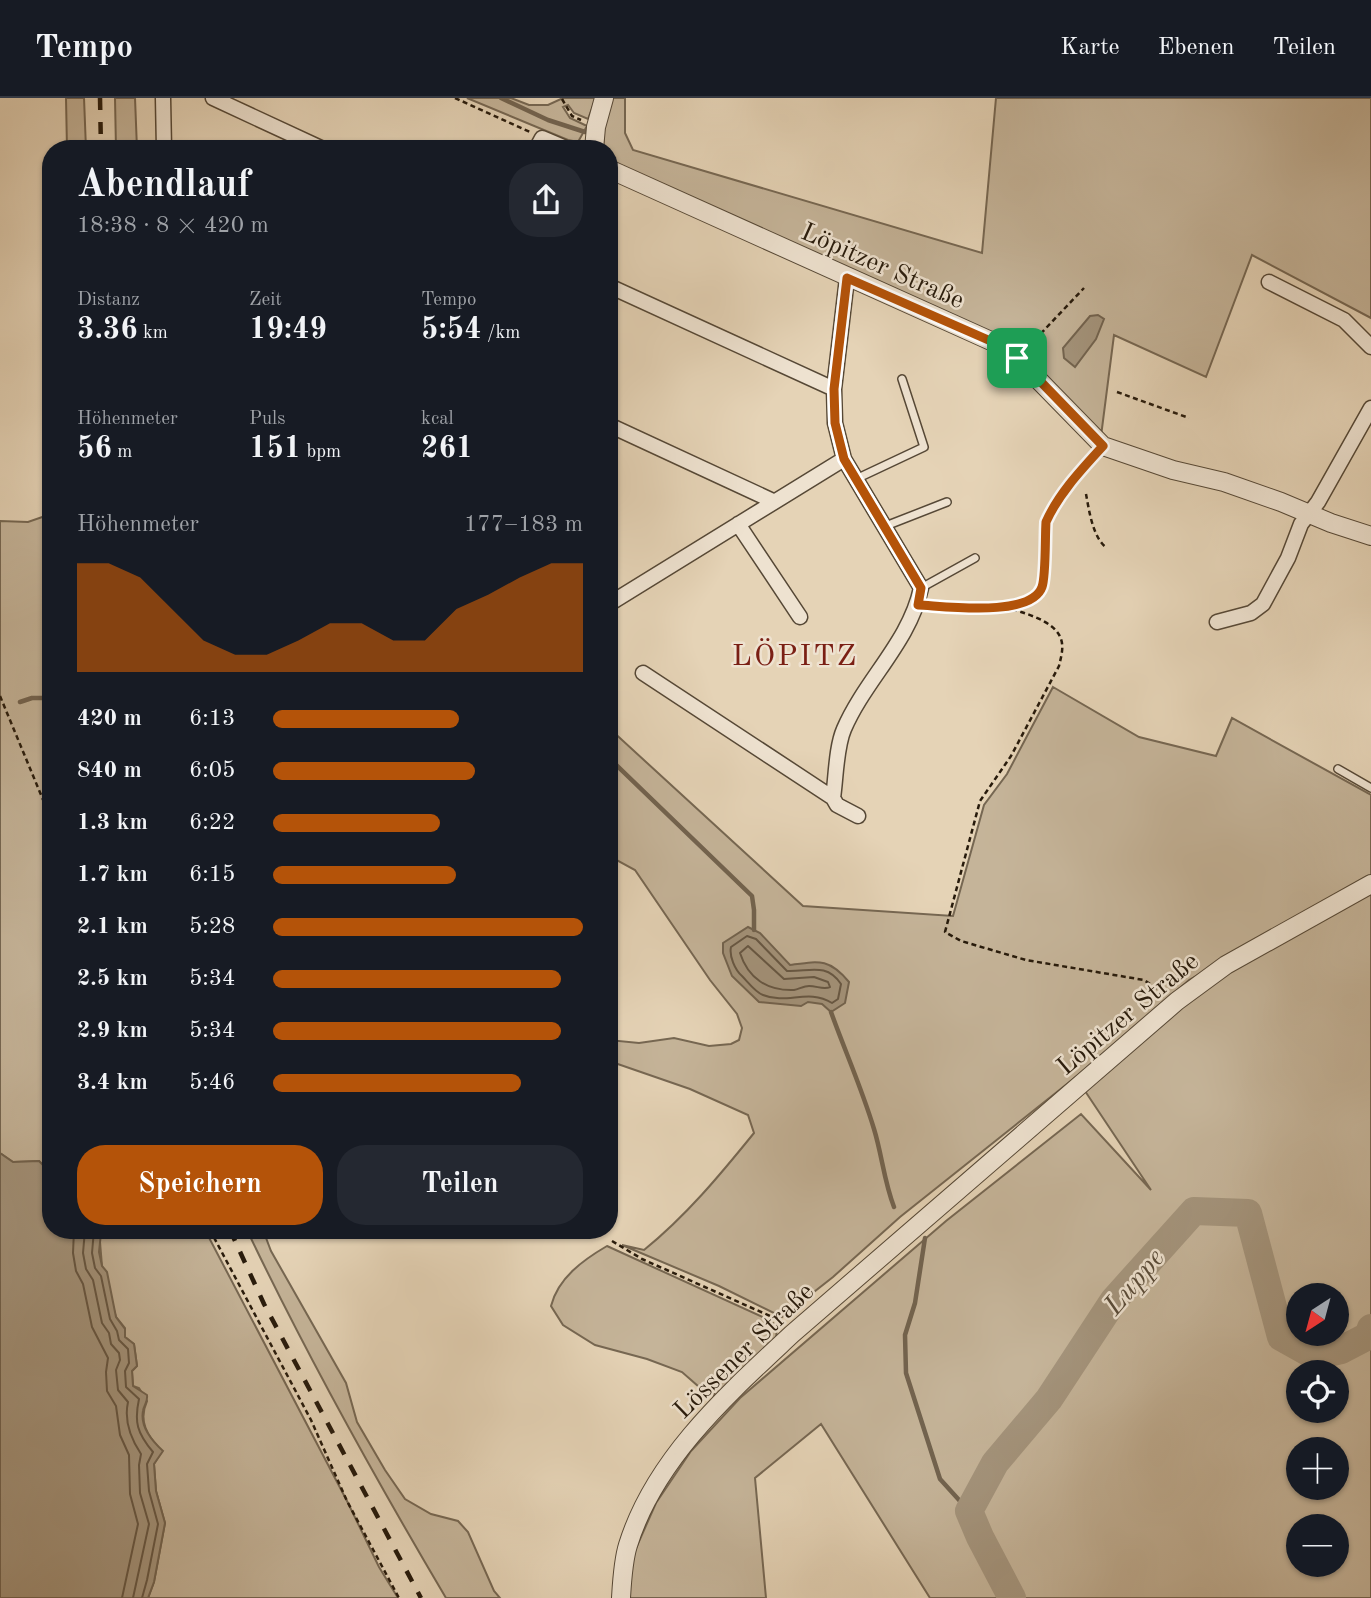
<!DOCTYPE html>
<html lang="de">
<head>
<meta charset="utf-8">
<style>
	body { margin:0; font-family:"Old Standard TT",serif; background:#242831; color:#f1f3f6; height:100vh; display:flex; flex-direction:column; font-size:26px; white-space:nowrap }
	* { box-sizing:border-box; margin:0 }
	p { font-size:23px; color:#9ea1a6 }
	.icon { flex:none; width:38px; height:38px; fill:none; stroke:currentColor; stroke-width:2; stroke-linecap:round; stroke-linejoin:round }
	.map { position:relative; flex:1; overflow:hidden }
	.drawer { position:absolute; left:42px; top:42px; width:576px; height:1099px; display:flex; flex-direction:column; background:#171b24; border-radius:28px; box-shadow:0 2px 5px #0004 }
	.drawer>* { flex:none }
	.needle { width:46px; rotate:216deg }
	.controls { position:absolute; left:1286px; top:1185px; display:grid; gap:14px }
	.controls a { display:grid; place-items:center; width:63px; height:63px; border-radius:50%; background:#171b24; box-shadow:0 2px 5px #0004; font-size:35px }
	.pin { position:absolute; display:grid; place-items:center; width:60px; height:60px; color:#fff; margin:-30px; border-radius:14px; box-shadow:0 4px 10px #0006 }
	.round { display:grid; place-items:center; flex:none; width:74px; height:74px; border-radius:28px; background:#242831 }
	.summary { display:flex; align-items:center; justify-content:space-between; height:119px; padding:0 35px }
	h1 { font-size:38px; font-weight:700; line-height:52px }
	.figures { display:grid; grid-template-columns:repeat(3,1fr); gap:10px; height:119px; padding:7px 35px }
	.figures div { display:grid; align-content:center }
	.figures b { font-size:30px; font-weight:700 }
	.figures small { font-size:19px; font-weight:400 }
	.figures p { font-size:19px }
	.chart { height:196px; padding:14px 35px }
	.chart p { display:flex; justify-content:space-between }
	.chart svg { width:100%; height:126px; margin-top:7px; fill:#b45309; opacity:.7 }
	.cta { display:flex; gap:14px; margin-top:auto; padding:14px 35px }
	.cta a { flex:1; height:80px; border-radius:28px; background:#b45309; color:#fff; font-size:28px; font-weight:700; line-height:80px; text-align:center }
	.cta a+a { background:#242831; color:#f1f3f6 }
	ul { padding:0 35px; list-style:none; font-size:23px }
	li { display:grid; grid-template-columns:112px 84px 1fr; align-items:center; height:52px }
	li i { height:18px; border-radius:9px; background:#b45309 }
	header { display:flex; align-items:center; gap:42px; box-sizing:border-box; height:98px; padding:0 35px; background:#171b24; border-bottom:2px solid #363941 }
	header strong { font-size:33px }
	nav { display:flex; gap:38px; margin-inline-start:auto; font-size:24px }
	.map>svg:first-child { display:block }
	.green { fill:#c5b499; stroke:#766752; stroke-width:2; fill-rule:evenodd }
	.water { fill:#a4947c; stroke:#72634f; stroke-width:2 }
	.lines { fill:none; stroke-linecap:round; stroke-linejoin:round }
	.shore { stroke:#665744; stroke-width:2 }
	.stream { stroke:#72634f; stroke-width:4.5 }
	.river { stroke:#a4947c; stroke-width:28 }
	.service-casing { stroke:#564836; stroke-width:10 }
	.minor-casing { stroke:#564836; stroke-width:17 }
	.tertiary-casing { stroke:#564836; stroke-width:20 }
	.path { stroke:#271a0b; stroke-width:2.5; stroke-dasharray:5 3.5; stroke-linecap:butt }
	.service { stroke:#eee2d0; stroke-width:7 }
	.minor { stroke:#eee2d0; stroke-width:14 }
	.tertiary { stroke:#eee2d0; stroke-width:18 }
	.rail { stroke:#271a0b; stroke-width:4.5; stroke-dasharray:12 12; stroke-linecap:butt }
	.route-casing { stroke:#fff; stroke-width:14 }
	.route { stroke:#b45309; stroke-width:9 }
	.labels { text-anchor:middle; stroke-width:5; stroke-linejoin:round; paint-order:stroke }
	.street-label { font-size:26px; fill:#271a0b; stroke:#eee2d0 }
	.water-label { font-size:28px; font-style:italic; fill:#594b38; stroke:#eee2d0 }
	.quarter-label { font-size:30px; letter-spacing:2px; fill:#7a1f14; stroke:#eee2d0 }
</style>
</head>
<body>
<header>
<strong>Tempo</strong>
<nav><a>Karte</a><a>Ebenen</a><a>Teilen</a></nav>
</header>
<div class="map">
<svg width="1371" height="1500" viewBox="0 0 1371 1500">
	<rect width="100%" height="100%" fill="#e5d3b6"/>
	<filter id="stains"><feTurbulence type="fractalNoise" baseFrequency=".00286" numOctaves="4"/><feColorMatrix values="0 0 0 0 .2 0 0 0 0 .09 0 0 0 0 .02 0 0 0 .5 -.17"/></filter>
	<radialGradient id="worn" r=".72"><stop offset=".6" stop-color="#630" stop-opacity="0"/><stop offset="1" stop-color="#630" stop-opacity=".3"/></radialGradient>
	<path class="green" d="M 66,0 L 84,0 L 86,51 L 67,51 Z
		M 115,0 L 135,0 L 137,51 L 116,51 Z
		M 467,0 L 511,0 L 529,7 L 548,7 L 563,0 L 596,0 L 588,21 L 574,15 L 568,7 L 563,9 L 570,20 L 587,28 L 578,44 L 568,42 Z
		M 612,0 L 625,0 L 625,35 L 633,52 L 982,155 L 996,0 L 1371,0 L 1371,220 L 1252,157 L 1206,279 L 1114,237 L 1100,346 L 1017,260 L 609,67 L 609,51 L 603,51 L 604,31 Z
		M 51,416 L 51,1075 L 39,1063 L 13,1064 L 0,1055 L 0,423 L 28,424 Z
		M 1053,589 L 1139,639 L 1216,658 L 1232,620 L 1371,697 L 1371,780 L 1189,882 L 1082,974 L 900,1119 L 833,1179 L 782,1219 L 719,1188 L 622,1147 L 644,1152 C 686,1118 720,1077 754,1035 L 748,1017 L 690,991 L 609,963 L 609,942 L 639,945 L 674,940 L 709,948 L 731,946 L 739,942 L 742,930 L 737,916 L 710,882 L 635,772 L 609,758 L 609,630 L 803,808 L 953,818 L 984,707 L 1007,676 Z
		M 1371,790 L 1371,1500 L 930,1500 L 821,1326 L 755,1380 L 766,1500 L 628,1500 L 633,1457 L 656,1405 L 691,1353 L 740,1300 L 946,1123 L 1081,1016 L 1151,1092 L 1085,993 L 1202,890 ZM 1298,1197 L 1337,1197 L 1337,1236 L 1298,1236 ZM 1298,1274 L 1337,1274 L 1337,1312 L 1298,1312 ZM 1298,1351 L 1337,1351 L 1337,1390 L 1298,1390 ZM 1298,1428 L 1337,1428 L 1337,1466 L 1298,1466 Z
		M 99,1132 L 205,1132 L 347,1403 L 379,1469 L 398,1500 L 148,1500 L 154,1484 L 165,1425 L 156,1393 L 154,1366 L 162,1353 C 147,1338 138,1323 147,1303 L 139,1290 L 133,1288 L 132,1273 L 137,1268 L 134,1246 L 125,1239 L 125,1230 L 116,1219 L 102,1168 Z
		M 247,1132 L 263,1132 L 271,1153 L 346,1285 L 357,1324 L 385,1372 L 405,1401 L 431,1416 L 458,1423 L 468,1434 L 494,1493 L 500,1500 L 446,1500 C 375,1380 307,1258 247,1132 Z
		M 607,1148 L 769,1222 L 777,1228 L 776,1242 L 713,1302 L 715,1292 L 698,1288 L 682,1274 L 647,1261 L 595,1247 L 563,1227 L 551,1208 C 558,1180 583,1162 607,1148 Z"/>
	<path class="water" d="M 1098,217 L 1104,221 L 1096,241 L 1075,269 L 1064,260 L 1063,250 L 1090,218 Z
		M 748,829 L 760,835 L 790,867 C 819,863 829,860 849,884 L 845,905 L 831,914 L 822,906 L 808,904 L 801,908 L 759,904 L 732,878 L 723,855 L 723,845 Z
		M 0,1055 L 13,1064 L 39,1063 L 51,1075 L 51,1132 L 99,1132 L 101,1135 L 99,1154 L 102,1168 L 107,1174 L 116,1219 L 125,1231 L 125,1239 L 134,1246 L 137,1268 L 132,1273 L 133,1288 L 147,1297 C 148,1305 144,1306 143,1313 C 140,1328 152,1343 163,1353 L 154,1366 L 156,1393 L 165,1425 L 154,1484 L 148,1500 L 0,1500 Z"/>
	<g class="lines">
		<path class="shore" d="M 747,838 L 756,841 L 787,873 C 809,874 826,864 841,886 L 838,901 L 832,905 C 808,890 787,907 763,897 C 755,894 748,884 742,878 C 735,872 729,858 731,849 Z
			M 748,848 L 784,881 L 814,879 L 828,884 L 830,889 C 824,892 817,888 809,888 C 804,888 799,891 794,892 C 767,893 748,880 740,855 Z
			M 74,1132 L 73,1155 L 76,1173 L 83,1186 L 92,1229 L 108,1260 L 106,1274 L 107,1293 L 116,1308 L 120,1337 L 129,1357 L 130,1396 L 138,1426 L 122,1500
			M 85,1132 L 83,1155 L 86,1171 L 93,1182 L 102,1225 L 109,1235 L 111,1246 L 119,1255 L 120,1262 L 116,1272 L 118,1292 L 128,1304 C 124,1322 131,1341 141,1356 L 139,1367 L 140,1395 L 149,1426 L 133,1500
			M 94,1132 L 92,1155 L 95,1170 L 101,1178 L 110,1221 L 117,1233 L 119,1242 L 128,1251 L 129,1265 L 125,1273 L 126,1289 L 139,1301 C 134,1324 137,1335 153,1354 L 147,1366 L 149,1393 L 158,1426 L 147,1482 L 142,1500"/>
		<path class="stream" d="M 501,0 L 548,22 L 585,34
			M 20,604 L 32,600 L 51,600
			M 609,660 L 752,798 L 754,812 L 754,832
			M 831,914 C 845,953 862,991 874,1031 C 882,1057 884,1083 894,1109
			M 925,1140 L 915,1205 L 905,1237 L 906,1275 L 940,1381 L 969,1413
			M 1368,1238 L 1371,1238"/>
		<path class="river" d="M 1012,1500 L 980,1439 L 969,1413 L 995,1365 L 1049,1301 L 1114,1202 L 1194,1113 L 1248,1115 L 1281,1239 L 1315,1258 L 1341,1252 L 1368,1238 L 1371,1230"/>
		<g class="service-casing">
			<path id="service" d="M 856,381 L 924,349 L 902,281
				M 883,429 L 947,404
				M 921,490 L 975,460
				M 1338,671 L 1371,690"/>
		</g>
		<g class="minor-casing">
			<path id="minor" d="M 163,0 L 164,51
				M 213,0 L 323,51
				M 536,51 L 542,40 L 568,51
				M 1269,184 L 1344,222 L 1371,249
				M 609,188 L 834,291
				M 609,327 L 773,403
				M 738,426 L 800,519
				M 609,506 L 844,361
				M 1217,524 L 1251,515 L 1263,506 L 1288,460 L 1301,426 L 1318,404 L 1371,310
				M 643,575 L 833,700 C 836,680 836,649 844,631 C 865,582 910,543 921,490 L 844,361 L 835,325 L 834,291 L 847,180
				M 833,700 L 837,707 L 858,718"/>
		</g>
		<g class="tertiary-casing">
			<path id="tertiary" d="M 594,51 L 596,29 L 604,0
				M 609,71 L 1002,248 L 1017,260 L 1103,348 L 1173,372 L 1224,384 L 1281,404 L 1331,425 L 1371,438
				M 621,1500 C 622,1483 623,1463 628,1447 C 655,1360 729,1295 792,1236 L 1177,903 L 1226,867 L 1371,786"/>
		</g>
		<path class="path" d="M 455,0 L 530,34
			M 562,1 L 572,18 L 581,22
			M 1029,248 L 1084,190
			M 1117,294 L 1189,320
			M 1086,396 C 1089,412 1093,441 1107,450
			M 930,507 C 955,508 1031,519 1042,489 C 1048,475 1042,441 1046,424 C 1051,403 1079,375 1094,359
			M 1004,509 C 1021,514 1055,522 1061,541 C 1064,550 1061,559 1059,568 L 1011,658 L 980,703 L 945,834 L 961,843 L 1026,862 L 1144,882 L 1162,894
			M 0,598 L 51,721
			M 210,1132 L 311,1322 L 347,1403 L 399,1500
			M 612,1143 L 642,1161 L 770,1218"/>
		<use href="#service" class="service"/>
		<use href="#minor" class="minor"/>
		<use href="#tertiary" class="tertiary"/>
		<path class="rail" d="M 100,0 L 101,51
			M 230,1132 L 264,1206 L 421,1500"/>
	</g>
	<g class="lines">
		<g class="route-casing">
			<path id="route" d="M 847,180 L 1002,248 L 1041,284 L 1103,348 C 1082,371 1059,395 1046,424 C 1045,437 1046,479 1042,489 C 1031,520 944,508 918,507 L 921,490 L 844,361 L 835,325 L 834,291 Z"/>
		</g>
		<use href="#route" class="route"/>
	</g>
	<g class="labels">
		<g class="street-label">
			<text transform="translate(883 167) rotate(24)" y="9">Löpitzer Straße</text>
			<text transform="translate(1127 915) rotate(-40)" y="9">Löpitzer Straße</text>
			<text transform="translate(743 1252) rotate(-44)" y="9">Lössener Straße</text>
		</g>
		<g class="water-label">
			<text transform="translate(1133 1183) rotate(-50)" y="10">Luppe</text>
		</g>
		<g class="quarter-label">
			<text x="795" y="567">LÖPITZ</text>
		</g>
	</g>
	<rect width="100%" height="100%" filter="url(#stains)"/>
	<rect width="100%" height="100%" fill="url(#worn)"/>
</svg>
<div class="controls">
<a><svg class="needle" viewBox="-14 -14 28 28"><path d="M0-13l5 13h-10z" fill="#e53935"/><path d="M0 13l5-13h-10z" fill="#9ea1a6"/></svg></a>
<a><svg class="icon" aria-label="locate" viewBox="0 0 24 24"><circle cx="12" cy="12" r="6"/><path d="M12 2v4M12 18v4M2 12h4M18 12h4"/></svg></a>
<a>+</a>
<a>−</a>
</div>
<div class="pin" style="left:1017px;top:260px;background:#1e9e55"><svg class="icon" aria-label="arrive" viewBox="0 0 24 24"><path d="M6 21V4h12l-3 4 3 4H6"/></svg></div>
<section class="drawer">
<div class="summary"><div><h1>Abendlauf</h1><p>18:38 · 8 × 420 m</p></div><a class="round"><svg class="icon" aria-label="share" viewBox="0 0 24 24"><path d="M12 15V3M7 8l5-5 5 5M5 13v7h14v-7"/></svg></a></div>
<div class="figures">
<div><p>Distanz</p><b>3.36<small> km</small></b></div>
<div><p>Zeit</p><b>19:49</b></div>
<div><p>Tempo</p><b>5:54<small> /km</small></b></div>
</div>
<div class="figures">
<div><p>Höhenmeter</p><b>56<small> m</small></b></div>
<div><p>Puls</p><b>151<small> bpm</small></b></div>
<div><p>kcal</p><b>261</b></div>
</div>
<div class="chart"><p><span>Höhenmeter</span>177–183 m</p>
<svg viewBox="0 0 160 44" preserveAspectRatio="none"><path d="M0 44V6L10 6L20 11L30 22L40 33L50 38L60 38L70 33L80 27L90 27L100 33L110 33L120 22L130 17L140 11L150 6L160 6V44z"/></svg>
</div>
<ul>
<li><b>420 m</b>6:13<i style="width:60%"></i></li>
<li><b>840 m</b>6:05<i style="width:65%"></i></li>
<li><b>1.3 km</b>6:22<i style="width:54%"></i></li>
<li><b>1.7 km</b>6:15<i style="width:59%"></i></li>
<li><b>2.1 km</b>5:28<i style="width:100%"></i></li>
<li><b>2.5 km</b>5:34<i style="width:93%"></i></li>
<li><b>2.9 km</b>5:34<i style="width:93%"></i></li>
<li><b>3.4 km</b>5:46<i style="width:80%"></i></li>
</ul>
<div class="cta"><a>Speichern</a><a>Teilen</a></div>
</section>
</div>
</body>
</html>
